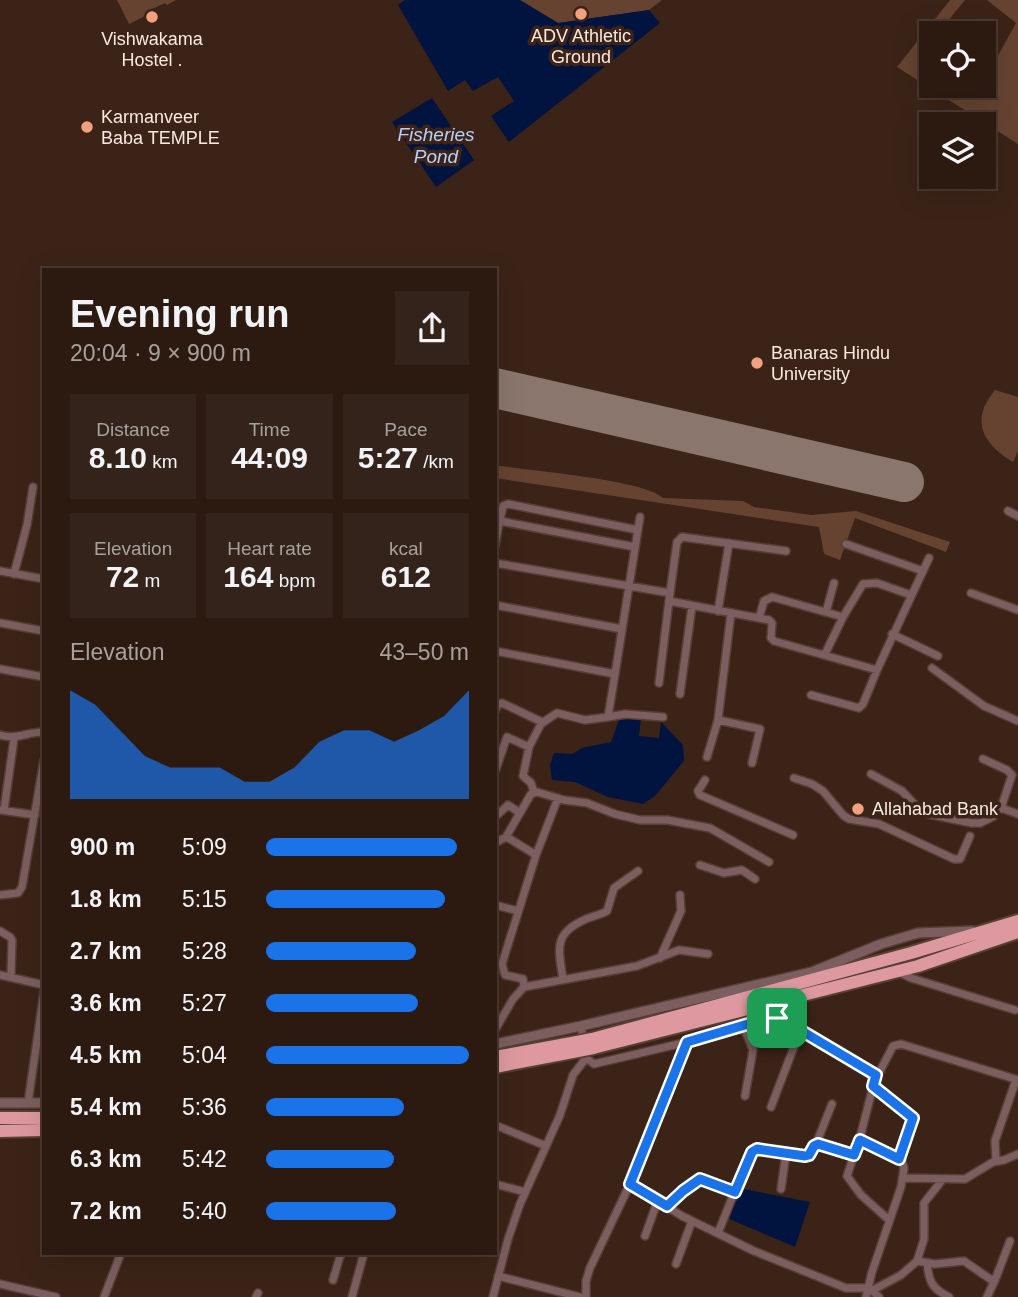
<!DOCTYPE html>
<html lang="en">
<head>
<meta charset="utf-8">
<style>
	body { margin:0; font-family:Arial,sans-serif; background:#34231a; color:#f1f3f6; height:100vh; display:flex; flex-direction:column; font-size:26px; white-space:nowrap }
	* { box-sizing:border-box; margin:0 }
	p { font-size:23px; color:#a6a19f }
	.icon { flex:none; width:38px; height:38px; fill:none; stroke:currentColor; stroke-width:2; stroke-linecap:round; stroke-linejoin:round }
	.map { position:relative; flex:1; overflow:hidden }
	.drawer { position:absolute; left:42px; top:268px; width:455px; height:987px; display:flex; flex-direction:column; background:#2c1a11; border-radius:0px; box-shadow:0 7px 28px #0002,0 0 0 2px #483831 }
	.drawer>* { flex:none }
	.buttons { position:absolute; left:919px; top:21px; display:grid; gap:14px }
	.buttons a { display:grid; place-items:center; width:77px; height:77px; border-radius:0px; background:#2c1a11; box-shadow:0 7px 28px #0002,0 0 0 2px #483831; font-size:35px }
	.pin { position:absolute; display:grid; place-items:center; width:60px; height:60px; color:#fff; margin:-30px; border-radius:14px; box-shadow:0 4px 10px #0006 }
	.round { display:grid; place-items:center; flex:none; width:74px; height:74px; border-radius:0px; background:#34231a }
	.head { display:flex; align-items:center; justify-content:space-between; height:119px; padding:0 28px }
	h1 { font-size:38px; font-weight:700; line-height:52px }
	.figures { display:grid; grid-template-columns:repeat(3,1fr); gap:10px; height:119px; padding:7px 28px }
	.figures div { display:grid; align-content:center; border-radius:0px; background:#34231a; text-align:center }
	.figures b { font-size:30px; font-weight:700 }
	.figures small { font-size:19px; font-weight:400 }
	.figures p { font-size:19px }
	.chart { height:196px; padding:14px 28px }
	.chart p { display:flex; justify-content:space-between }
	.chart svg { width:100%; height:126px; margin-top:7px; fill:#1a73e8; opacity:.7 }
	ul { padding:0 28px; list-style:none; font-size:23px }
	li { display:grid; grid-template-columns:112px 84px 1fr; align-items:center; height:52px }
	li i { height:18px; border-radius:9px; background:#1a73e8 }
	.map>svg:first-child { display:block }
	.green { fill:#664331 }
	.water { fill:#01133f }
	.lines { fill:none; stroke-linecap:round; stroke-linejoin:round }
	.runway { stroke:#8a766c; stroke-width:40 }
	.minor-casing { stroke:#563f33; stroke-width:10 }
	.tertiary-casing { stroke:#563f33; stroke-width:12 }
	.trunk-casing { stroke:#563f33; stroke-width:16 }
	.minor { stroke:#7c5e60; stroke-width:7 }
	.tertiary { stroke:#7c5e60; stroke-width:9 }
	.trunk { stroke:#de99a0; stroke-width:12 }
	.trunk-bridge-casing { stroke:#563f33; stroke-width:16; stroke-linecap:butt }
	.trunk-bridge { stroke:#de99a0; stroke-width:12 }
	.route-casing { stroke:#fff; stroke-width:14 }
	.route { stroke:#1a73e8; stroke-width:9 }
	.poi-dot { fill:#f2a17e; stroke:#3b2317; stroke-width:2.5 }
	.labels { text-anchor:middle; stroke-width:7; stroke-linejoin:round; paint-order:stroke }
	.poi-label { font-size:18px; fill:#f9e8e0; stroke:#3b2317; text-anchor:start }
	.water-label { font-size:19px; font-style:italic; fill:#b6d0ff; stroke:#3b2317 }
</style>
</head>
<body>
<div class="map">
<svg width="1018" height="1297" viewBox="0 0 1018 1297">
	<rect width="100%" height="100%" fill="#3b2317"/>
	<path class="green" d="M 117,0 L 176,0 L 167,5 L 165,3 L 148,11 L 149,14 L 129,24 Z
		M 520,0 L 662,0 L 649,10 L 558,23 Z
		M 950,0 L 965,0 L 938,33 L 931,33 L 931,42 L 924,52 L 922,68 L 931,74 L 931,86 L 954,86 L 972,90 L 984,86 L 984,81 L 1016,23 L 987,0 L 1018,0 L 1018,144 L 897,67 Z
		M 995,390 L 1018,397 L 1018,451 L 1013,462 C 982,443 970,420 995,390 Z
		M 501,466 C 532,471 645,480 663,498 L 743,501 L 754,507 L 811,515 L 856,511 L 950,542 L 946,552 L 855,518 L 840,560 L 824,554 L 819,527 L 495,478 L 495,467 Z"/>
	<path class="water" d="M 405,0 L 520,0 L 558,23 L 649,10 L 660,23 L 509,142 L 491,116 L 514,101 L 498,77 L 473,91 L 465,80 L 448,91 L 398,5 Z
		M 432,98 L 474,160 L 436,187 L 392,122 Z
		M 641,718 L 639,736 L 659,738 L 661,722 L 683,745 L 684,761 L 655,796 L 643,804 L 608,797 L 575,782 L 552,780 L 550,765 L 554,753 L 572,754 L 582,748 L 611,742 L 619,720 Z
		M 743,1189 L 810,1202 L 795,1247 L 727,1218 Z"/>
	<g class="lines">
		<path class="runway" d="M 495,388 L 904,482"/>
		<g class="minor-casing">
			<path id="minor" d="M 1008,511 L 1018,516
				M 500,521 L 635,547
				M 498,529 L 503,506 L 508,504 L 638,530
				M 846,544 L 923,571
				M 495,546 L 498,529 L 496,528
				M 495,563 L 670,593 L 669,601 L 769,620 L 772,623 L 771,638 L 774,641 L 877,670 L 929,558
				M 0,571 L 44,579
				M 14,574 L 27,525 L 33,487
				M 670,593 L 677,542 L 682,537 L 786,551
				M 971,593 L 1018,610
				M 495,605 L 622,629
				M 718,611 L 729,543
				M 826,612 L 834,583
				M 843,617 L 863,584 L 877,583 L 911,595
				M 759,618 L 764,601 L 772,597 L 843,617 L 825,654
				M 0,623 L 44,631
				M 892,634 L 938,656
				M 495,651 L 615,674 L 640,517
				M 932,668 L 984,706 L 1018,721
				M 0,669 L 44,677
				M 659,683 L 669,601
				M 680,694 L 692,606
				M 811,695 L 859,708 L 863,704 L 877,670
				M 495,711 L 498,704 L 502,703 L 542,722 L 529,747 L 523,776 L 531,783 L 534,792
				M 608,717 L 625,714 L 663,717
				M 718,720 L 760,729 L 752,763
				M 542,723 L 557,713 L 585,720 L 608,717 L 615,674
				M 0,735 C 18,740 26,732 44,732
				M 707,757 L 718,720 L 731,613
				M 496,769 L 507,737 L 529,747
				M 871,774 L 902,791 L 919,809 L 928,814 L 972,823 L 980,823 L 994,816 L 1001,808 L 1012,775 L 1007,770 L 983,759
				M 794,778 L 812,784 L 823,791 L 843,815 L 849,819 L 879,824 L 954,859 L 960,859 L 970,836
				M 705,780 L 698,791 L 700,795 L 793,835
				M 1001,808 L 1018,814
				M 1,810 L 35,815
				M 4,810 L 14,739
				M 495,817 L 508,805 L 520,813
				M 506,837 L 531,794 L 537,792 L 564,800 L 587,803 L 615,814 L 640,820 L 667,820 L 710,828 L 769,862
				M 495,843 L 506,837 L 510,839 L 536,855
				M 700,865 L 724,873 L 742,870 L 755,879
				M 0,895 L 18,893 L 22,887 L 44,760
				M 495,905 L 518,911
				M 0,931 L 10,937 L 12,940 L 11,977
				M 660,958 L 681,911 L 680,895
				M 899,972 L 911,978 L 1015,1010
				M 0,975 L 44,985
				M 563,980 C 559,949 552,934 586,919 C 593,916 600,915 607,911 L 614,888 L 638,871
				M 524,987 L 637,966 L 679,950 L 708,954
				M 743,1025 L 753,1050 L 745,1096
				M 581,1026 L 586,1058 L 594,1064 L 687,1042 L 772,1017 L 785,1021 L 872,1074 L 879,1073 L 893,1046 L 901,1044 L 1018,1080
				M 495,1030 L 513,999 L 524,987 L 523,979 L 505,975 L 502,964 L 536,855 L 558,798
				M 873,1086 L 913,1118 L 899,1159
				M 28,1103 L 44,992
				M 771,1107 L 800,1031
				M 500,1127 L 546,1146
				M 860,1140 L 897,1157 L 902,1161 L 904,1168 L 901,1187 L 872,1272 L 866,1297
				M 816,1144 L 832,1104
				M 854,1155 L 847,1176 L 861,1195 L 889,1220
				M 996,1161 L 995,1141 L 1016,1080
				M 903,1178 L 965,1179 L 993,1162 L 1004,1160 L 1018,1154
				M 495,1184 L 525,1192
				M 630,1184 L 682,1216 L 754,1251 L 846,1288 L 869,1288 L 879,1297
				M 781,1189 L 786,1154
				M 667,1206 L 683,1191 L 700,1179 L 735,1192
				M 718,1233 L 742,1173 L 754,1150 L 805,1156 L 809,1155 L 814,1146 L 818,1144 L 850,1155 L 856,1153 L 876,1075
				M 645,1236 L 658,1200
				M 917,1261 L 924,1239 L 924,1203 L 943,1179
				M 927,1263 C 929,1281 931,1288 949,1297
				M 676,1264 L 692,1221
				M 498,1276 L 580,1297
				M 333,1280 L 341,1253
				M 0,1284 L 56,1297
				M 873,1290 L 901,1275 L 917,1261 L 935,1264 L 964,1261 L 990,1279 L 995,1280 L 1010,1241
				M 104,1297 L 121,1253
				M 256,1297 L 258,1293
				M 352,1297 L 364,1253
				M 493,1297 L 508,1239 L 520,1204 L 560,1115 L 573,1075 L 586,1058
				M 586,1297 L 586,1281 L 590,1268 L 630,1184 L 687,1042
				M 987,1297 L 995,1280"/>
		</g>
		<g class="tertiary-casing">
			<path id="tertiary" d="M 495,1044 L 581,1026 L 812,972 L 881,944 L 918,933 L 972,931
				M 0,1103 L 44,1103"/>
		</g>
		<g class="trunk-casing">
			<path id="trunk" d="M 592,1039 L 911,953 L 1018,921
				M 593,1048 L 918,966 L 1018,932
				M 495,1057 L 577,1042
				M 495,1067 L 578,1051
				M 0,1118 L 44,1118
				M 0,1131 L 44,1130"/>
		</g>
		<use href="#minor" class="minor"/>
		<use href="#tertiary" class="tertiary"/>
		<use href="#trunk" class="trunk"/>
		<g class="trunk-bridge-casing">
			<path id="trunk-bridge" d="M 577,1042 L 592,1039
				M 578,1051 L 593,1048"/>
		</g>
		<use href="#trunk-bridge" class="trunk-bridge"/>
	</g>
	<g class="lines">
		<g class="route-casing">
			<path id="route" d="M 772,1017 L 785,1021 L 876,1075 L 873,1086 L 913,1118 L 899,1159 L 860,1140 L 854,1155 L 818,1144 L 814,1146 L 809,1155 L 805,1156 L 757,1149 L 752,1152 L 735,1192 L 700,1179 L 683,1191 L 667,1206 L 630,1184 L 687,1042 Z"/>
		</g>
		<use href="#route" class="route"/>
	</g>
	<g class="poi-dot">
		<circle cx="581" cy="14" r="7"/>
		<circle cx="152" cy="17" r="7"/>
		<circle cx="87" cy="127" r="7"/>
		<circle cx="757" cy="363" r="7"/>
		<circle cx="858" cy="809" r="7"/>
	</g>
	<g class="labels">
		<g class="poi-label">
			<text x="581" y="42" text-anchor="middle">ADV Athletic<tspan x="581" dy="21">Ground</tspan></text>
			<text x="152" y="45" text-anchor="middle">Vishwakama<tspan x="152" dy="21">Hostel .</tspan></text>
			<text x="101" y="123">Karmanveer<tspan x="101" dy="21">Baba TEMPLE</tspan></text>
			<text x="771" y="359">Banaras Hindu<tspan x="771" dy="21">University</tspan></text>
			<text x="872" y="815">Allahabad Bank</text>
		</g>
		<g class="water-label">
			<text x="436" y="141">Fisheries<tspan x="436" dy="22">Pond</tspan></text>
		</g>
	</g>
</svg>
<div class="buttons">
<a><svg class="icon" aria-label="locate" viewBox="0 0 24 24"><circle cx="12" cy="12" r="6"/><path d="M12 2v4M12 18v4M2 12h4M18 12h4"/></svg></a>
<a><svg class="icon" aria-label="layers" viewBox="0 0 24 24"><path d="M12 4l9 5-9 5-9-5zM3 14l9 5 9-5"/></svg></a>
</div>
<div class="pin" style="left:777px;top:1018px;background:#1e9e55"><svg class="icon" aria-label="arrive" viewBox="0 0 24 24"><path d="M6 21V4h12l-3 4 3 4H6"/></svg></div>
<section class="drawer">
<div class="head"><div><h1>Evening run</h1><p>20:04 · 9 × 900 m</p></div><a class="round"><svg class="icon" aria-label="share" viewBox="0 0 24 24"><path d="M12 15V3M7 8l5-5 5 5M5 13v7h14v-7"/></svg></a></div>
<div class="figures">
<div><p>Distance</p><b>8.10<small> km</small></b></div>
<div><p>Time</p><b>44:09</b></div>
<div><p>Pace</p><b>5:27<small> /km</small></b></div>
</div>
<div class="figures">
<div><p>Elevation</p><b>72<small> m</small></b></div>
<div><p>Heart rate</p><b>164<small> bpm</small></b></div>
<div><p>kcal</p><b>612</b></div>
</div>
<div class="chart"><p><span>Elevation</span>43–50 m</p>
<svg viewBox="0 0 160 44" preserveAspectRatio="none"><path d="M0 44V6L10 11L20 20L30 29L40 33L50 33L60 33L70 38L80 38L90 33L100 24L110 20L120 20L130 24L140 20L150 15L160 6V44z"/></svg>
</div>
<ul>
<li><b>900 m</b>5:09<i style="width:94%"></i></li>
<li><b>1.8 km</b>5:15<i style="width:88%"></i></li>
<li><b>2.7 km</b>5:28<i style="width:74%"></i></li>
<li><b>3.6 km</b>5:27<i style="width:75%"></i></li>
<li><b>4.5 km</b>5:04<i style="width:100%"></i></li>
<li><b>5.4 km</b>5:36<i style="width:68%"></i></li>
<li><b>6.3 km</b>5:42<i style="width:63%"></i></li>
<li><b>7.2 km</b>5:40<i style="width:64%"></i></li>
</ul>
</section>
</div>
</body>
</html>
